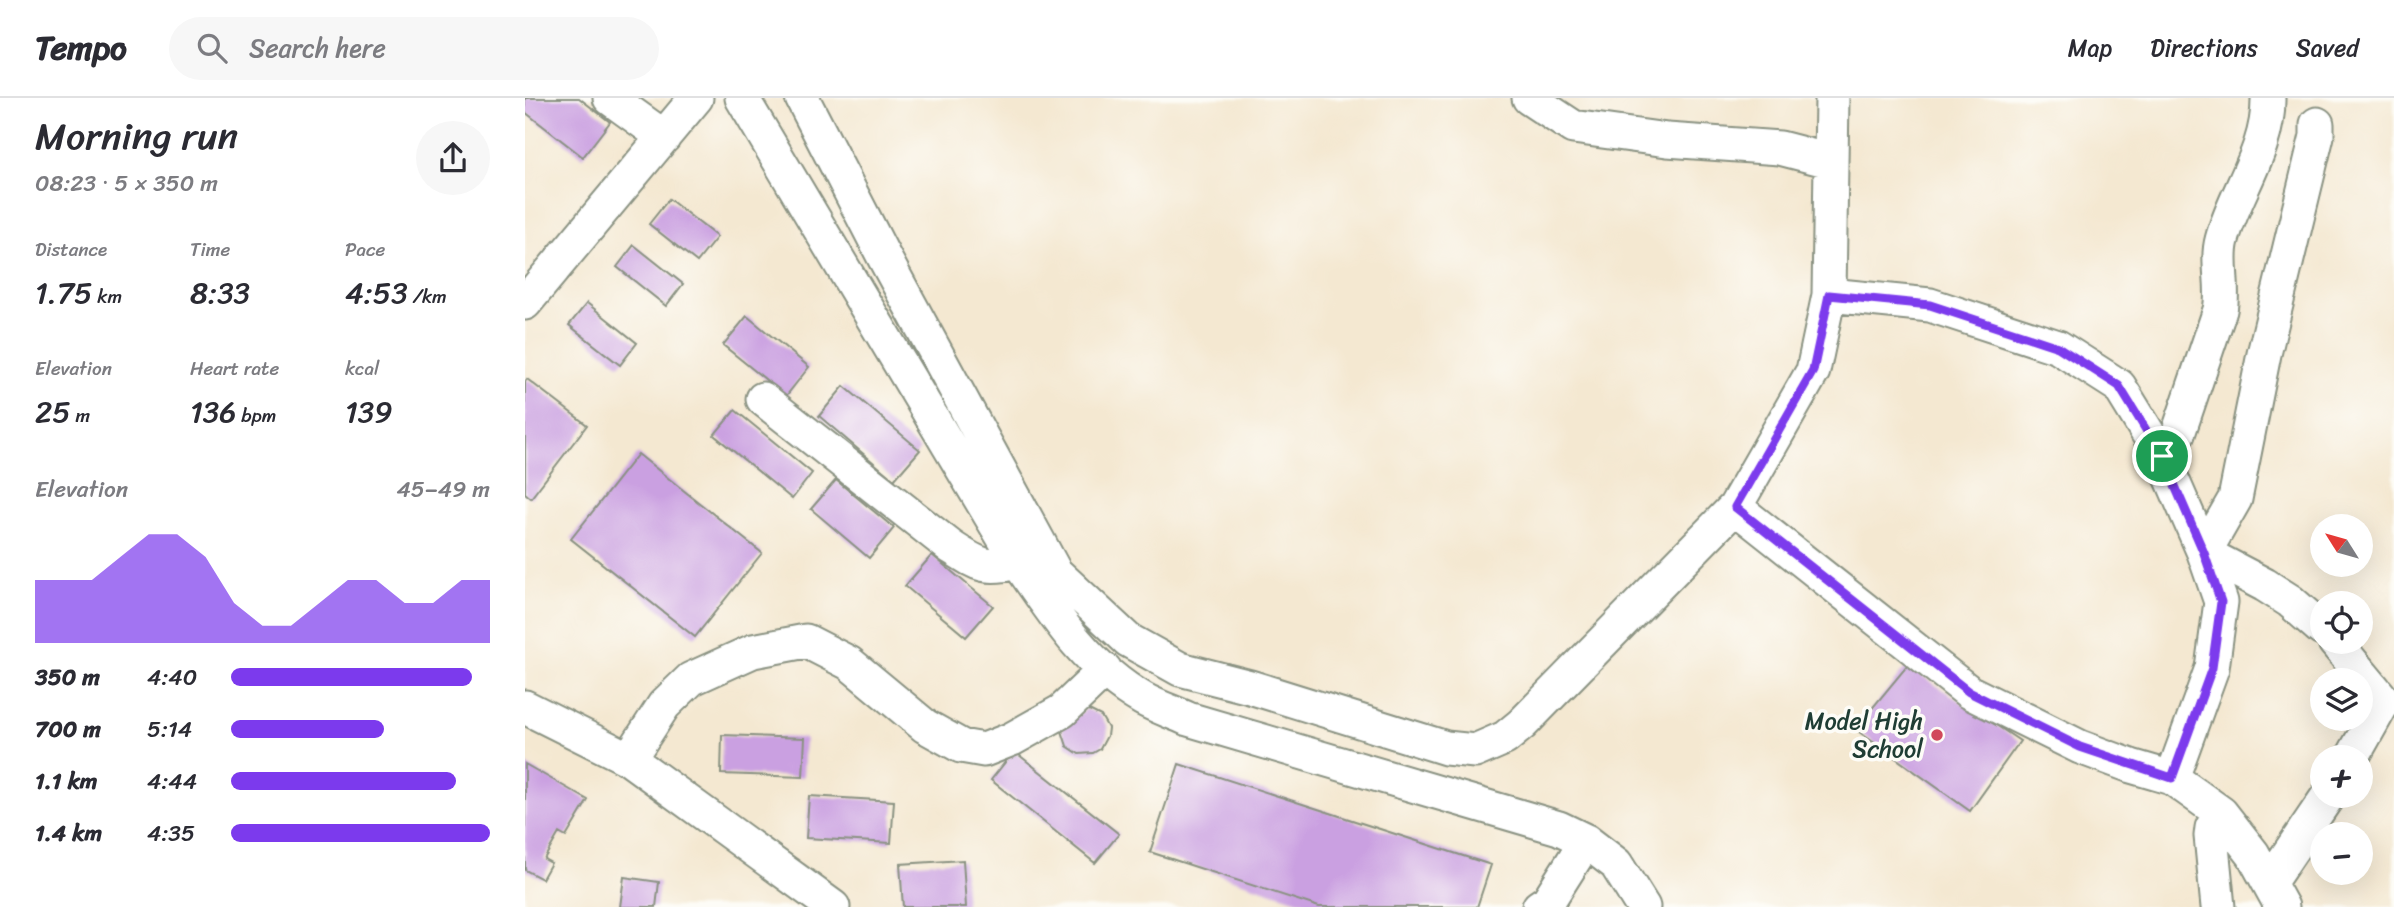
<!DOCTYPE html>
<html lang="en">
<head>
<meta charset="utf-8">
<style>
	body { margin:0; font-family:Sriracha,sans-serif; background:#f7f7f7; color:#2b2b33; height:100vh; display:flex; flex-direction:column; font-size:26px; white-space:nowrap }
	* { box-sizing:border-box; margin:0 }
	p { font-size:23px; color:#7c7c81 }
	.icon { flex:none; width:38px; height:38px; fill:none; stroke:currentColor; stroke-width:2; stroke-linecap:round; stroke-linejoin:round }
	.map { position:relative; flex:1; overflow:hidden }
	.details { display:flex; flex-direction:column; background:#fff; width:525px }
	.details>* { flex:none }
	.needle { width:46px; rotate:307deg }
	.controls { position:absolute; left:1785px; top:416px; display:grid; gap:14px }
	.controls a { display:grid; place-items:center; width:63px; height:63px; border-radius:50%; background:#fff; box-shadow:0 7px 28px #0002; font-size:35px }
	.pin { position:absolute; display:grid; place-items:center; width:60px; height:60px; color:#fff; margin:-30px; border:4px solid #fff; border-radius:50%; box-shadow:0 2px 7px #0007 }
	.round { display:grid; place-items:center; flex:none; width:74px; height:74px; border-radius:37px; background:#f7f7f7 }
	.overview { display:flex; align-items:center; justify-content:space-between; height:119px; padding:0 35px }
	h1 { font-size:38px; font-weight:600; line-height:52px }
	.metrics { display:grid; grid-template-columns:repeat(3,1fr); gap:10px; height:119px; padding:7px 35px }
	.metrics div { display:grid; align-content:center }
	.metrics b { font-size:30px; font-weight:600 }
	.metrics small { font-size:19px; font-weight:400 }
	.metrics p { font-size:19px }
	.chart { height:196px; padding:14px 35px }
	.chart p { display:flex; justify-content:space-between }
	.chart svg { width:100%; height:126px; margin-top:7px; fill:#7c3aed; opacity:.7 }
	ul { padding:0 35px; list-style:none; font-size:23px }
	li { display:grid; grid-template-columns:112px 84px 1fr; align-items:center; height:52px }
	li i { height:18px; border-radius:9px; background:#7c3aed }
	header { display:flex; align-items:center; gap:42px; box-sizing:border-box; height:98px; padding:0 35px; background:#fff; border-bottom:2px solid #e1e1e2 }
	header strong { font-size:33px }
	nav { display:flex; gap:38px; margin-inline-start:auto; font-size:24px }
	.search { width:490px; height:63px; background:#f7f7f7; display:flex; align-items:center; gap:18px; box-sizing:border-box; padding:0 24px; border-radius:38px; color:#7c7c81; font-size:26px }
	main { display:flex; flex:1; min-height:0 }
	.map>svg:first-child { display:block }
	.building { fill:#caa0e1 }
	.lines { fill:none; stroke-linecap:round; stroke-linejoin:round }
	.minor-casing { stroke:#8a9282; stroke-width:37 }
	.minor { stroke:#fff; stroke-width:33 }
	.route-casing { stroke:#fff; stroke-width:14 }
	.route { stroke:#7c3aed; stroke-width:9 }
	.poi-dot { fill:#d1495b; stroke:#fdfcf7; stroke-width:2.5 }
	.labels { text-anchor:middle; stroke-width:7; stroke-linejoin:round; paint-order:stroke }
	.poi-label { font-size:24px; fill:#1f3d34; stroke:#fdfcf7; text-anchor:end }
</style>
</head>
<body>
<header>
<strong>Tempo</strong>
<div class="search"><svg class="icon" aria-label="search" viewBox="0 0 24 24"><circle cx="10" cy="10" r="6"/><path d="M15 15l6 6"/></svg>Search here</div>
<nav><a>Map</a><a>Directions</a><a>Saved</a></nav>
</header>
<main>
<section class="details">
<div class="overview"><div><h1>Morning run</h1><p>08:23 · 5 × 350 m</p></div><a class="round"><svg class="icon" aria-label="share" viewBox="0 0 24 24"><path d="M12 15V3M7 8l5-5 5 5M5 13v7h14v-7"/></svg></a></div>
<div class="metrics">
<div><p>Distance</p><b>1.75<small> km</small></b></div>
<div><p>Time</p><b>8:33</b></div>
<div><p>Pace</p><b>4:53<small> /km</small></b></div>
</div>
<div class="metrics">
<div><p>Elevation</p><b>25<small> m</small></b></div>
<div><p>Heart rate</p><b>136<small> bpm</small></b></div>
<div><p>kcal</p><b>139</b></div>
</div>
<div class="chart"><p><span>Elevation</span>45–49 m</p>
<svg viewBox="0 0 160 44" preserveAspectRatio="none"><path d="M0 44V22L10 22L20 22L30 14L40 6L50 6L60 14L70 30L80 38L90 38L100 30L110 22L120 22L130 30L140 30L150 22L160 22V44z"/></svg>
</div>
<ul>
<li><b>350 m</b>4:40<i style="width:93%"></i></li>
<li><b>700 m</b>5:14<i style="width:59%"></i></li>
<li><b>1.1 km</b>4:44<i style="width:87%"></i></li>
<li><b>1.4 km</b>4:35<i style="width:100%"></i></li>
</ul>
</section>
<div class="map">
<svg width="1869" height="809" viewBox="0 0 1869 809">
	<rect width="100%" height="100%" fill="#fdfcf7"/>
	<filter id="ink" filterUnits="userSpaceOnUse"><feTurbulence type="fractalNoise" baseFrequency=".0143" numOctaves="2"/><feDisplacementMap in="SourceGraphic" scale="14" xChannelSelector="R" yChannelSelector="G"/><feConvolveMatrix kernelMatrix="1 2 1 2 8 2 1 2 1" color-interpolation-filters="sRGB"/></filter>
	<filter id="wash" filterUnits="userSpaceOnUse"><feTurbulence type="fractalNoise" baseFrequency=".00686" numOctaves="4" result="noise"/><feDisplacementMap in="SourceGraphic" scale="28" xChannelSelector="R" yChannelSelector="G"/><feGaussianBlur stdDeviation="1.57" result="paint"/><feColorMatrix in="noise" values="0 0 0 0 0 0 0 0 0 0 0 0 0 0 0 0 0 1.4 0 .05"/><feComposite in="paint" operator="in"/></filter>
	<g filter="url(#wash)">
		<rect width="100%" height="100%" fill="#f4e8d1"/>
		<g id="blocks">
			<path class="building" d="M 0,0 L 54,0 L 85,24 L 58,59 L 0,14 Z
				M 144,101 L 192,139 L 172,164 L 124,126 Z
				M 109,147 L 158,186 L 141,208 L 92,169 Z
				M 62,205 L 112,245 L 95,267 L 44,227 Z
				M 222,218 L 284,269 L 261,298 L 198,247 Z
				M 2,281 L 62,327 L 6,400 L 0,395 L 0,284 Z
				M 319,288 L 395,352 L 369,382 L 294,318 Z
				M 210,312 L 287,375 L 267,401 L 189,337 Z
				M 113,356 L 237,455 L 170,539 L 46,441 Z
				M 311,382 L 369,430 L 344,460 L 286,411 Z
				M 407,457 L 468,508 L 441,539 L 380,488 Z
				M 1382,568 L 1495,643 L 1445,713 L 1330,631 Z
				M 562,611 L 576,618 L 583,630 L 582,638 L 575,651 L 568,655 L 554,656 L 542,648 L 537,633 L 539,626 Z
				M 197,637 L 280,640 L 278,679 L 196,676 Z
				M 489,653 L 594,736 L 570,765 L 466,682 Z
				M 0,666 L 63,702 L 41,739 L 34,735 L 19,761 L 26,765 L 17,781 L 0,772 Z
				M 654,666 L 966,767 L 952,809 L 794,809 L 625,754 Z
				M 284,698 L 369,703 L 366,745 L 281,740 Z
				M 438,762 L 441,809 L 378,809 L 375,766 Z
				M 99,779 L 134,784 L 131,809 L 95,809 Z"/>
		</g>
	</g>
	<g filter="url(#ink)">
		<use href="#blocks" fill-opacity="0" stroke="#8a9282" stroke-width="2"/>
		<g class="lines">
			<g class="minor-casing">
				<path id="minor" d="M 85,0 L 139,39
					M 217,0 L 493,464 C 528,515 562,569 618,601 C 632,609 648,614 663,621 L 1034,730 L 1061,743 L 1091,766 L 1118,809
					M 277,0 L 360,161 L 530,474 L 603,542 L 655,571 L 725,589 L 921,650 L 950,653 L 980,640 L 997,626 L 1210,409 L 1288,273 L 1304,197 L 1307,0
					M 1004,0 L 1048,29 L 1142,42 L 1255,50 L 1305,63
					M 1304,197 L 1405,207 L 1533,249 L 1594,288 L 1637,358 L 1679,455 L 1740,487 L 1765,503 L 1797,531
					M 0,205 L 171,0
					M 238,301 L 426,449 C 454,467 460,472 493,464
					M 1637,358 L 1653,336 L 1695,212 C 1700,189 1691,164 1697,142 C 1710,93 1744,53 1743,0
					M 1210,409 L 1444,594 L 1555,649 L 1606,668 L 1647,680 L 1696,715 L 1728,756 L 1757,809
					M 1810,544 L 1859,603 L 1827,660
					M 0,609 L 104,661 L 308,809
					M 104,661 L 139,607 L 166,581 L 228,553 L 281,543 L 324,565 L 400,628 L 436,648 L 459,652 L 487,641 L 537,613 L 580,572
					M 1647,680 L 1687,570 L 1696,504 L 1679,455 L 1710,401 L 1739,256 L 1792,38 L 1792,26
					M 1744,785 L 1803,698
					M 1014,809 L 1023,803 L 1061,743
					M 1693,809 L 1686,738 L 1687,730 L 1696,715"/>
			</g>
			<use href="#minor" class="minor"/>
		</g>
	</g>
	<g class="lines" filter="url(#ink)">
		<g class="route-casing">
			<path id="route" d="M 1304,197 L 1405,207 L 1533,249 L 1594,288 L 1637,358 L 1679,455 L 1696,504 L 1687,570 L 1647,680 L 1555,649 L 1444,594 L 1210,409 L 1288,273 Z"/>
		</g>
		<use href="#route" class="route"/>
	</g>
	<circle class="poi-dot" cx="1412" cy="637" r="7"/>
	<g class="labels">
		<g class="poi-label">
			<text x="1398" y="631">Model High<tspan x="1398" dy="28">School</tspan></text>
		</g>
	</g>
</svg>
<div class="controls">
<a><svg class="needle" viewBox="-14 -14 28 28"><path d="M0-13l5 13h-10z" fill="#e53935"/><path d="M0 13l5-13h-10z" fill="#7c7c81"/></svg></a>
<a><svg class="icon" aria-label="locate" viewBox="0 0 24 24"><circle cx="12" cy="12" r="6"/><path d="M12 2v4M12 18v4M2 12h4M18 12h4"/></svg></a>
<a><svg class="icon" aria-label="layers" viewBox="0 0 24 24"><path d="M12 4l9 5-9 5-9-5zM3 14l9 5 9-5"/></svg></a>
<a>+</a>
<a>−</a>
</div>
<div class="pin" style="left:1637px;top:358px;background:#1e9e55"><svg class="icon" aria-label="arrive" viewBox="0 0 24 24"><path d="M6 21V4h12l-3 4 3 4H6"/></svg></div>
</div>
</main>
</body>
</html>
